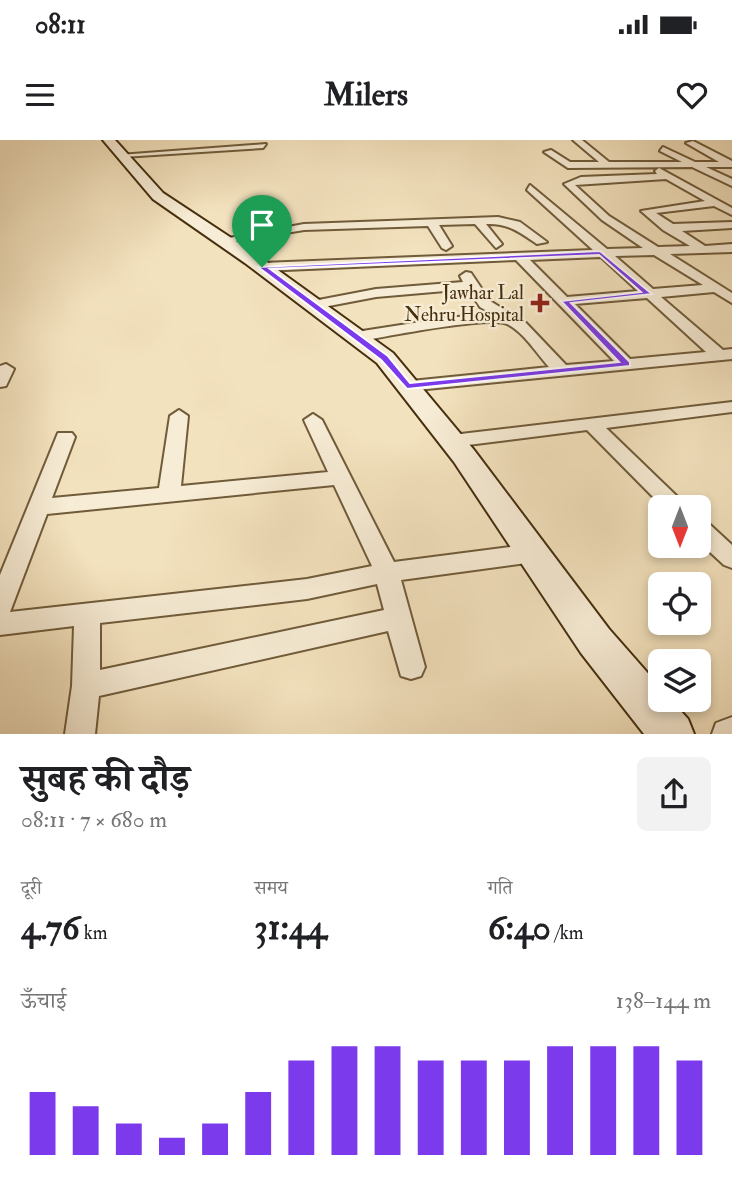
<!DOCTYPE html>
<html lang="hi">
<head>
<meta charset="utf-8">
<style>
	body { margin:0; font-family:"IM FELL Double Pica","Noto Serif Devanagari",serif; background:#f2f2f2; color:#202124; height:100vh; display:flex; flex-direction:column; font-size:26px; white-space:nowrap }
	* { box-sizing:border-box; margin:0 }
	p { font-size:23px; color:#757577 }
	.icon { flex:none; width:38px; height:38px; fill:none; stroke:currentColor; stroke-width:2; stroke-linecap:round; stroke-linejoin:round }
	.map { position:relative; height:594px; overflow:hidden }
	.sheet { display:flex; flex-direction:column; background:#fff; flex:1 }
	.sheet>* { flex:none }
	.needle { width:46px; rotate:180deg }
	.controls { position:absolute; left:648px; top:355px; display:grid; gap:14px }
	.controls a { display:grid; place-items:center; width:63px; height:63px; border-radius:10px; background:#fff; box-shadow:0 4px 10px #0003; font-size:35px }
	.pin { position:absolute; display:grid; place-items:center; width:60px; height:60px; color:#fff; margin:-72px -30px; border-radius:50% 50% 50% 0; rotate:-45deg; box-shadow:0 0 7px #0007 }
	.pin .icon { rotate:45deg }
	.round { display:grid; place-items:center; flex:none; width:74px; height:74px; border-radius:10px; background:#f2f2f2 }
	.head { display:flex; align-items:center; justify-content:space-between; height:119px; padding:0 21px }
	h1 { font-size:38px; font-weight:700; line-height:52px }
	.stats { display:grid; grid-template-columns:repeat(3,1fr); gap:10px; height:119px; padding:7px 21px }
	.stats div { display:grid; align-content:center }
	.stats b { font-size:35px; font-weight:700 }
	.stats small { font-size:19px; font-weight:400 }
	.stats p { font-size:19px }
	.chart { height:196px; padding:14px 21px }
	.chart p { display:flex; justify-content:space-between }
	.chart svg { width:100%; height:126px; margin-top:7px; stroke:#7c3aed; stroke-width:6 }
	.status { display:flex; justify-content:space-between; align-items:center; height:49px; padding:0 35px; background:#fff; direction:ltr }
	.status svg { height:19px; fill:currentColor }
	header { display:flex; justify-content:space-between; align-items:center; height:91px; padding:0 21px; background:#fff; font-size:32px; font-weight:700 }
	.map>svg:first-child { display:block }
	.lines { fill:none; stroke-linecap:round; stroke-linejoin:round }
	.street-casing { stroke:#705b3a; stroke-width:4 }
	.secondary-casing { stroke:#442e0e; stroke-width:4 }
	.street { fill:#f7ecd5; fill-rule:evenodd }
	.secondary { fill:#f7ecd5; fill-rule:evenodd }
	.route { fill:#7c3aed; stroke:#fff; stroke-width:2; fill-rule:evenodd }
	.poi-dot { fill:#8f2418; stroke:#f7ecd5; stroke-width:2.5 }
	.labels { text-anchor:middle; stroke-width:5; stroke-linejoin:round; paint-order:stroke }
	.far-poi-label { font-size:19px; fill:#442e0e; stroke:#f7ecd5; text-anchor:end }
</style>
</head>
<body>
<div class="status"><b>08:11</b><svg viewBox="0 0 49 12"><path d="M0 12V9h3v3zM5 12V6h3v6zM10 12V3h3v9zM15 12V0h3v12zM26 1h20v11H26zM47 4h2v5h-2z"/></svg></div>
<header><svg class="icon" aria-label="menu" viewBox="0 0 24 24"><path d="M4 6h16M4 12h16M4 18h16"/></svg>Milers<svg class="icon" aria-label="heart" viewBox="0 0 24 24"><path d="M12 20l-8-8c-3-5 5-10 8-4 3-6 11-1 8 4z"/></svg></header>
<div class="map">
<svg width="732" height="594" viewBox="0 0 732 594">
	<rect width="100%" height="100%" fill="#f3e2be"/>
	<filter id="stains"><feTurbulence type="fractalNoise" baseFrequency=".00286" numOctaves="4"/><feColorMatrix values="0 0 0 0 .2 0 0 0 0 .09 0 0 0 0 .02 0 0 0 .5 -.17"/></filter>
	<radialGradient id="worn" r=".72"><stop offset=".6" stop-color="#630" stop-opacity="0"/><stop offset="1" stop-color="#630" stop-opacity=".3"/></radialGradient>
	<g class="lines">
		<g class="street-casing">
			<path id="street" d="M 573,0 L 582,0 L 609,22 L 682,22 L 660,11 L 663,7 L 695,22 L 719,22 L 686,3 L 693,1 L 732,21 L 732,27 L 706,27 L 732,39 L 732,46 L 692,27 L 568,28 L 544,12 L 551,10 L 570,22 L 599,22 Z
				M 266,4 L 263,8 L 123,17 L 119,15 Z
				M 659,28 L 732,68 L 732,75 L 714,66 L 656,73 L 673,84 L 732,82 L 732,88 L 682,91 L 705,106 L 732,104 L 732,112 L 670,114 L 732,153 L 732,163 L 714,152 L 661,157 L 723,210 L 732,209 L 732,219 L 407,251 L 398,246 L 401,242 L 549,227 C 537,214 524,192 507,184 C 489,176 382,197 356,202 L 348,197 L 356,192 L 446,178 L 492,174 L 480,167 L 468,149 L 376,157 L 313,169 L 306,165 L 308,162 L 376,149 L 463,142 L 460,136 L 466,132 L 471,133 L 490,161 L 526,183 L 566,225 L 614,221 L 516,120 L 262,131 L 256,127 L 262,123 L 593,110 L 527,50 L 530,45 L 607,109 L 643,108 L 602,80 L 564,44 L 581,37 L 657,34 L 655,31 ZM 666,39 L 705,61 L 641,71 L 663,90 L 690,106 L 658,107 L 609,76 L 575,45 ZM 654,115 L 703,145 L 653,149 L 615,116 ZM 601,117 L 638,151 L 567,157 L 530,120 ZM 647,158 L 706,212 L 630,219 L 575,164 Z
				M 498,77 L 520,82 L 547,102 L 537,104 C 519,92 508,83 486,84 L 502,104 L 496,108 L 475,84 L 439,85 L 452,106 L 446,110 L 442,108 L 428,86 L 304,90 L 224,103 L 218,100 L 304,84 Z
				M 6,224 L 14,229 L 6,246 L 0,247 L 0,226 Z
				M 732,262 L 732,272 L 606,288 L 689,368 L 664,368 L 587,290 L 452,307 L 442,301 L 452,295 Z
				M 179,270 L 188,276 L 181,346 L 328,332 L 304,280 L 313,274 L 322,280 L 394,422 L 534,404 L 542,407 L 546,413 L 542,419 L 534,422 L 401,440 L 425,527 L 421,536 L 411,539 L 401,536 L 388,491 L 99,556 L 95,594 L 65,594 L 72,546 L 74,486 L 0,495 L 0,435 L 58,293 L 72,293 L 75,297 L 52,358 L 159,348 L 170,276 ZM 334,345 L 372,426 L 307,439 L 10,472 L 47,374 ZM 377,444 L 384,470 L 100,530 L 100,483 L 307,459 Z
				M 698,379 L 706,381 L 732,405 L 732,428 L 724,425 L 698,401 Z
				M 732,577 L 732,594 L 712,594 L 716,583 Z"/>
		</g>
		<g class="secondary-casing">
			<path id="secondary" d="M 103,0 L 115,0 L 163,53 L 257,115 L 393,213 L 474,310 L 609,489 L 660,547 L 660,560 L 671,560 L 688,579 L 694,594 L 644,594 L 581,513 L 454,322 L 377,223 L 245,123 L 153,59 Z"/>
		</g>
		<use href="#street" class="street"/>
		<use href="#secondary" class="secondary"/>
	</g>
	<path class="route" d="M 600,111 L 652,154 L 571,163 L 630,222 L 630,226 L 407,249 L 381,220 L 258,127 ZM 599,115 L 641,152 L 561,161 L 619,222 L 410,243 L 388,216 L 270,129 Z"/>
	<path class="poi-dot" d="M536.5 152.5h7v7h7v7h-7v7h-7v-7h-7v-7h7z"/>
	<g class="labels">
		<g class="far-poi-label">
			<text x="524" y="159">Jawhar Lal<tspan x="524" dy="22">Nehru Hospital</tspan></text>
		</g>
	</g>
	<rect width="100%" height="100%" filter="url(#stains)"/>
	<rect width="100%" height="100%" fill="url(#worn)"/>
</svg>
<div class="controls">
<a><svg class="needle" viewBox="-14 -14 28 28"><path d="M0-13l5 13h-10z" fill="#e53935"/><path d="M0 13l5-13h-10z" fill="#757577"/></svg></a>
<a><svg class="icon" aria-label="locate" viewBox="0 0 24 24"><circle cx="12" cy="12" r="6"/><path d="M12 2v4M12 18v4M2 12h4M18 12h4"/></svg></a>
<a><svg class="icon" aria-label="layers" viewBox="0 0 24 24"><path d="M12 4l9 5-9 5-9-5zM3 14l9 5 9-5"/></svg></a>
</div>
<div class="pin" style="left:262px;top:127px;background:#1e9e55"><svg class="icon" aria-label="arrive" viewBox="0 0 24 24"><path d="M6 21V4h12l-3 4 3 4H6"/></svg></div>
</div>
<section class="sheet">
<div class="head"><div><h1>सुबह की दौड़</h1><p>08:11 · 7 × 680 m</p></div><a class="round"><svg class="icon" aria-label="share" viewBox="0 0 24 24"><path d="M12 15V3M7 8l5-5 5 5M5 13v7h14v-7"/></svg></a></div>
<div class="stats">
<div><p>दूरी</p><b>4.76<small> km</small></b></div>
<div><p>समय</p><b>31:44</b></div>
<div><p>गति</p><b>6:40<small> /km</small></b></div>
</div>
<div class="chart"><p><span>ऊँचाई</span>138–144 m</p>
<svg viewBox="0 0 160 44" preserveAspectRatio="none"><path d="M5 44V22M15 44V27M25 44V33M35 44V38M45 44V33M55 44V22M65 44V11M75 44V6M85 44V6M95 44V11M105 44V11M115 44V11M125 44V6M135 44V6M145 44V6M155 44V11"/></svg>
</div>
</section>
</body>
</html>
